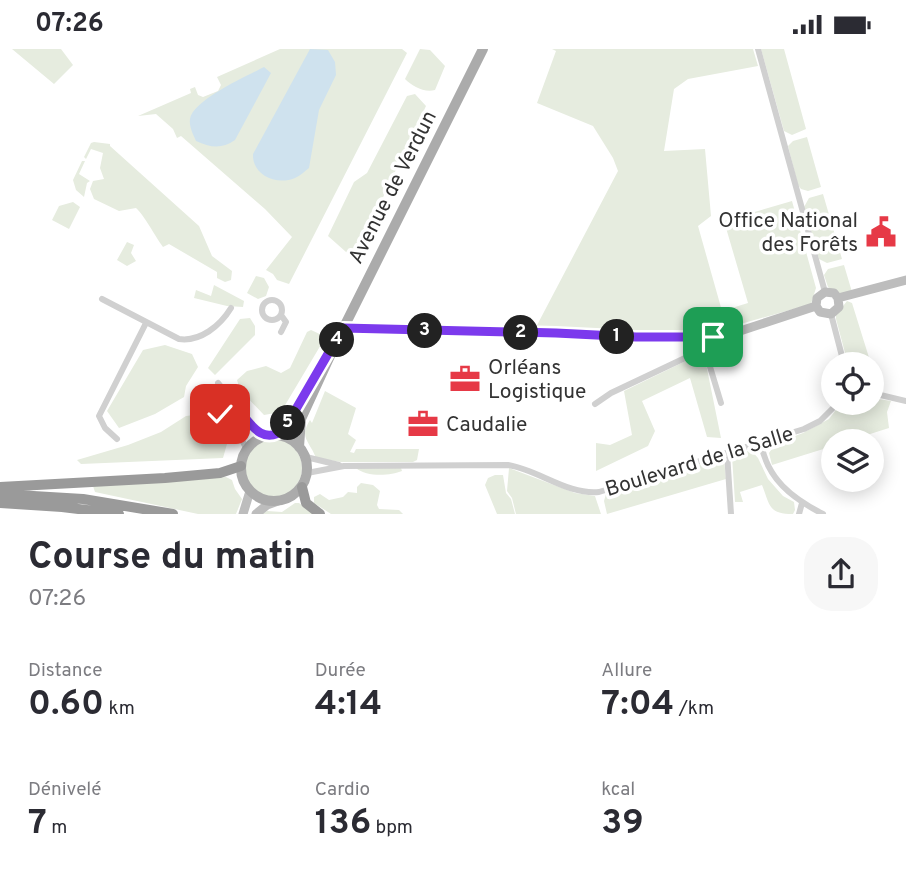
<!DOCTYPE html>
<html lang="fr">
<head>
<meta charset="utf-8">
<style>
	body { margin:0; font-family:Overpass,sans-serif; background:#f7f7f7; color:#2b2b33; height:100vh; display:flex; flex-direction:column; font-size:26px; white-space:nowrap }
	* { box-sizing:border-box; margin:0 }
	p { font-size:23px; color:#7c7c81 }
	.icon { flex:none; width:38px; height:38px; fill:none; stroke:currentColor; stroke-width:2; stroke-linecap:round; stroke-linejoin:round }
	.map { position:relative; height:465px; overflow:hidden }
	.panel { display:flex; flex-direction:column; background:#fff; flex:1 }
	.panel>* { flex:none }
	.fabs { position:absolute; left:821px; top:303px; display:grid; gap:14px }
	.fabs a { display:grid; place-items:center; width:63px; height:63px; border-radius:50%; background:#fff; box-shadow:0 4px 18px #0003; font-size:35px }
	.pin { position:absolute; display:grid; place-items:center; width:60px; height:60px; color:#fff; margin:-30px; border-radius:14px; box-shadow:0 4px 10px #0006 }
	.km { position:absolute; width:35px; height:35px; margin:-18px; border-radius:50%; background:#222; color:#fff; font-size:19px; line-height:35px; text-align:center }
	.round { display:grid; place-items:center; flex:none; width:74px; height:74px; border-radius:28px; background:#f7f7f7 }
	.summary { display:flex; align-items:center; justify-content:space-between; height:119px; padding:0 28px }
	h1 { font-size:38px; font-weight:700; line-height:52px }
	.stats { display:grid; grid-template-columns:repeat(3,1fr); gap:10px; height:119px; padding:7px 28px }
	.stats div { display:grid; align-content:center }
	.stats b { font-size:35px; font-weight:700 }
	.stats small { font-size:19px; font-weight:400 }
	.stats p { font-size:19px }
	.status { display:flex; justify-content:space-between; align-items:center; height:49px; padding:0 35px; background:#fff; direction:ltr }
	.status svg { height:19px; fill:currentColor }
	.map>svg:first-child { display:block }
	.green { fill:#e6ecdf }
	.water { fill:#cfe2ee }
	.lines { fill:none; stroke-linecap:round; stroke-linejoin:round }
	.street { stroke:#d0d0d0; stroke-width:6 }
	.secondary { stroke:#bdbdbd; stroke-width:9 }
	.primary { stroke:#ababab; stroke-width:10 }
	.highway { stroke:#9a9a9a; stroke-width:10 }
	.route-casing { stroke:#fff; stroke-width:14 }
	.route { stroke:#7c3aed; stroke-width:9 }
	.labels { text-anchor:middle; stroke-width:7; stroke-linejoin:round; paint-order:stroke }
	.street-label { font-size:21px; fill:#333; stroke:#fff }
	.poi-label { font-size:21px; fill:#333; stroke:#fff; text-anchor:start }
</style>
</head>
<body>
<div class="status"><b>07:26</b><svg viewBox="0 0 49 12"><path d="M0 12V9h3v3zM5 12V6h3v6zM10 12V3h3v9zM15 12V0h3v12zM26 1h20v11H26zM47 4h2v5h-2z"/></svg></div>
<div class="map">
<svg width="906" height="465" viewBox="0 0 906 465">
	<rect width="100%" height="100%" fill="#fff"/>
	<path class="green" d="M 12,0 L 61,0 L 73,16 L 54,35 Z
		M 280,0 L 402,0 L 407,4 L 289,235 L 277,231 L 273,225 L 266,221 L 292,188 L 265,160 L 181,87 L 177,89 L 173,80 L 156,65 L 138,67 L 191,44 L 190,40 L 195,38 L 198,46 L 203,48 L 218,42 L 221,36 L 217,28 Z
		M 420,0 L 430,1 L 445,17 L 435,41 C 424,44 412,37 405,30 Z
		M 552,0 L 753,0 L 758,17 L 688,30 L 674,40 L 664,102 L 705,100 L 711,167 L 698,177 L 722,262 L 748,254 L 724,172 L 792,152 L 816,239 L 811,255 L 702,286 L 535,280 L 618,122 L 613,109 L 593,77 L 537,54 L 556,2 Z
		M 761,0 L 784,0 L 806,80 L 792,86 L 784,82 Z
		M 415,45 L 426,57 L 362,193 L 353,206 L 346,203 L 328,187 L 354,133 L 367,124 L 407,47 Z
		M 807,88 L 821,138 L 808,142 L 801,140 L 798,136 L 788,97 L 793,92 Z
		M 94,93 L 110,95 L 110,97 L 199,177 L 212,207 L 232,222 L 231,231 L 225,233 L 217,229 L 217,223 L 169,195 L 163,198 C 155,187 144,166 136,159 L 119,162 L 94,150 L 90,140 L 93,132 L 104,130 L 100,119 L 103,104 L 91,100 L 86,110 L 84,108 L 91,94 Z
		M 82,112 L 85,112 L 79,125 L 90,132 L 87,134 L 84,148 L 76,141 L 73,131 Z
		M 823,145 L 842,210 L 827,214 L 819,210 L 804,158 L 809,149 Z
		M 73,153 L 80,158 L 69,180 L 52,171 L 59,157 Z
		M 127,193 L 134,196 L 131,204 L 136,212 L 127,217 L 117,211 Z
		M 844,216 L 852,243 L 839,245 L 828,238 L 824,226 L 828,220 Z
		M 256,227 L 264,229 L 269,238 L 266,247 L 258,250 L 247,244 Z
		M 214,236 L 244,252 L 243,258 L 227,257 L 194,249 L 196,241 L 211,247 Z
		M 847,252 L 852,254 L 871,315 L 848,315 L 836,270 L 836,266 Z
		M 250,269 L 255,277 L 255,286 L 215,326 L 208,319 L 240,270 Z
		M 311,281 L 324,287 L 322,294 L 281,363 L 264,366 L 240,341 L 237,331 L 247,322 L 266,317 L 281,324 L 290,319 L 307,283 Z
		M 165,296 L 192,305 L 198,318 L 186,337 L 184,348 L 155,365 L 119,379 L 107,362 L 143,301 Z
		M 696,307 L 706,315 L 721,389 L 707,388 L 690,329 L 642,352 L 655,382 L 648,397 L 596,422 L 596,394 L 610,396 L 632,386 L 624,342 Z
		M 325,342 L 356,359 L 348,385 L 356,391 L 350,403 L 354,404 L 356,400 L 419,400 L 417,411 L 413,413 L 341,413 L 316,409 C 309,391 299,389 310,371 L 312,374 Z
		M 872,349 L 891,352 L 887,363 L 889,379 L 848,392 L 833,392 L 833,397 L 772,416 L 769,404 L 776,394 L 803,384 L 829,370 L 841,354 L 872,354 Z
		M 194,366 L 205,369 L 227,395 L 223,409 L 81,415 L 77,411 L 128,396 L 161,383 L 186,367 Z
		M244 419a29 29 0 1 1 58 0a29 29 0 1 1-58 0Z
		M 751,401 L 758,409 L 768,430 L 783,447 L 794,453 L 795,461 L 793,465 C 768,465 770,456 762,436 L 740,443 L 743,453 L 735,453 L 732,407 Z
		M 720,409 L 724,410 L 726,430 L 607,465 L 604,452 L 606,445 Z
		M 356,419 L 401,419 L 402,422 C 390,427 366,428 356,419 Z
		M 509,419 L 575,444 L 595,447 L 601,465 L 516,465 L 512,449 L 507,442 Z
		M 495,426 L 503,426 L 506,444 L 511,450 L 515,465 L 497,465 L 485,436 L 488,429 Z
		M 226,428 L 232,431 L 235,440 L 242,450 L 236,465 L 198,465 L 95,443 L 93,437 Z
		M 361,434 L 373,436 L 380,442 L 377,456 L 379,460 L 399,461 L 403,465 L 331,465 L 314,454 L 314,448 L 320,445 L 329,451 L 343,448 L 348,443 L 357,444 L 357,438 Z
		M 295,454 L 299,454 L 313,465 L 262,465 L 267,462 L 282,463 Z"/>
	<path class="water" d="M 310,0 L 328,1 L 335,13 L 336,26 L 319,61 L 309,119 C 305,122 300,127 295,129 C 276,137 252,126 253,105 Z
		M 264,18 L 271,24 L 235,91 C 222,100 211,99 196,92 C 193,85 189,78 190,70 C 193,51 247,27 264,18 Z"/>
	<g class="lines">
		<path class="street" d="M 758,0 L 825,243
			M 102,250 L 179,290 C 200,293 220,277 231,259
			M262 261a10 10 0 1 1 20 0a10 10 0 1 1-20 0Z
			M 831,265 L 844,315
			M 281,266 L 286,273 L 281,283
			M 704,298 L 721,354
			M 218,334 L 256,381 L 266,387
			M 205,344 L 242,391 L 247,401
			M 872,344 L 906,352
			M 595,355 L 611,344 L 704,300
			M 117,390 L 105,379 L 99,367 L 146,274
			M 761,394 C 767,430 792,449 823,465
			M 727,404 L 731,465
			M 306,408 L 339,416
			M 307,424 L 344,417 L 508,416 C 539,421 567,446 599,443 L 804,380 L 820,372 L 838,354
			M 799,465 L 802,454"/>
		<path class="secondary" d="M 838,249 L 906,231
			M 816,257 L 820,263 L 831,265 L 839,258 L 838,249
			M 816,257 L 817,249 L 825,243 L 834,244 L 838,249
			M 343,279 L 703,289 L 734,284 L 816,257
			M 243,465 L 250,442
			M 256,465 L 267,456 L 278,452"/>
		<path class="primary" d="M 277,386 L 285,379 L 318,320
			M241 419a33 33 0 1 1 66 0a33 33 0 1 1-66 0Z
			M 299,398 L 301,370 L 336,294 L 483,0"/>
		<path class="highway" d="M 0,438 L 165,429 L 220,424 L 241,417
			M 302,438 L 306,454 L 320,465
			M 0,445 L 83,450 L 173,465
			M 0,454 L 62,458 L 119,465"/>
	</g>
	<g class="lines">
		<g class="route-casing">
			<path id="route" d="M 220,365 L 233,354 C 248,371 262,400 285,379 L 343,279 L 556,284 L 636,288 L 713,288"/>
		</g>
		<use href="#route" class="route"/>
	</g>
	<defs>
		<g id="civic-bare" transform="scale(2.415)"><path d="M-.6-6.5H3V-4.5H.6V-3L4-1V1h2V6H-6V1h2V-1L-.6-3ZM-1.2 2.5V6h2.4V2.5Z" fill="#e63946" stroke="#fff" stroke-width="2.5" paint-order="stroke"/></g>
		<g id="office-bare" transform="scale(2.415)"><path d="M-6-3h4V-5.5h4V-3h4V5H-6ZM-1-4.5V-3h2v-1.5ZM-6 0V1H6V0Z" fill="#e63946" stroke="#fff" stroke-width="2.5" paint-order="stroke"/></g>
	</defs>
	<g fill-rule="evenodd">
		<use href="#civic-bare" x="881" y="183"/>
		<use href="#office-bare" x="465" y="330"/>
		<use href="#office-bare" x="423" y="375"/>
	</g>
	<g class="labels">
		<g class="street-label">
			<text transform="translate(392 138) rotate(-63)" y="7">Avenue de Verdun</text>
			<text transform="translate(699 412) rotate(-17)" y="7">Boulevard de la Salle</text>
		</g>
		<g class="poi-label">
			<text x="858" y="178" text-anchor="end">Office National<tspan x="858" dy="24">des Forêts</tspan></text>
			<text x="488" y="325">Orléans<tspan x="488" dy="24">Logistique</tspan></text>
			<text x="446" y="382">Caudalie</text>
		</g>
	</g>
</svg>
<div class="fabs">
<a><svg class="icon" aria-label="locate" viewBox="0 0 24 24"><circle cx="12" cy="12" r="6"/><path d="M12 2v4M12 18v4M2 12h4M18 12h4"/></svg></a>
<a><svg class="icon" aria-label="layers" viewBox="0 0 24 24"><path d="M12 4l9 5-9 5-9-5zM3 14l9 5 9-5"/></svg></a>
</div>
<div class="pin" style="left:713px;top:288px;background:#1e9e55"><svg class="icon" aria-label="arrive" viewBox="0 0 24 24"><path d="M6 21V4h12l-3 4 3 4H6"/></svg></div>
<div class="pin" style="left:220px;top:365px;background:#d93025"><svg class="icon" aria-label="check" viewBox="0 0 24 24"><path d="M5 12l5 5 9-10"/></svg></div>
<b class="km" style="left:617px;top:288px">1</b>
<b class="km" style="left:521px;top:284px">2</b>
<b class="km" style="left:425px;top:282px">3</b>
<b class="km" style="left:337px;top:291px">4</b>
<b class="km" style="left:288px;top:374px">5</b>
</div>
<section class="panel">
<div class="summary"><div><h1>Course du matin</h1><p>07:26</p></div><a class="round"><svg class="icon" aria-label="share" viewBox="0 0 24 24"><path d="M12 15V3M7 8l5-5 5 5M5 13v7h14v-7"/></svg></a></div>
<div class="stats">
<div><p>Distance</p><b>0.60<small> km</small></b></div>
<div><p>Durée</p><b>4:14</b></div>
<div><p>Allure</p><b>7:04<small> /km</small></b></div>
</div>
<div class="stats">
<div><p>Dénivelé</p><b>7<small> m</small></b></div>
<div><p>Cardio</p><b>136<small> bpm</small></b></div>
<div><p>kcal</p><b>39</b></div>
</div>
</section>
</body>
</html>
